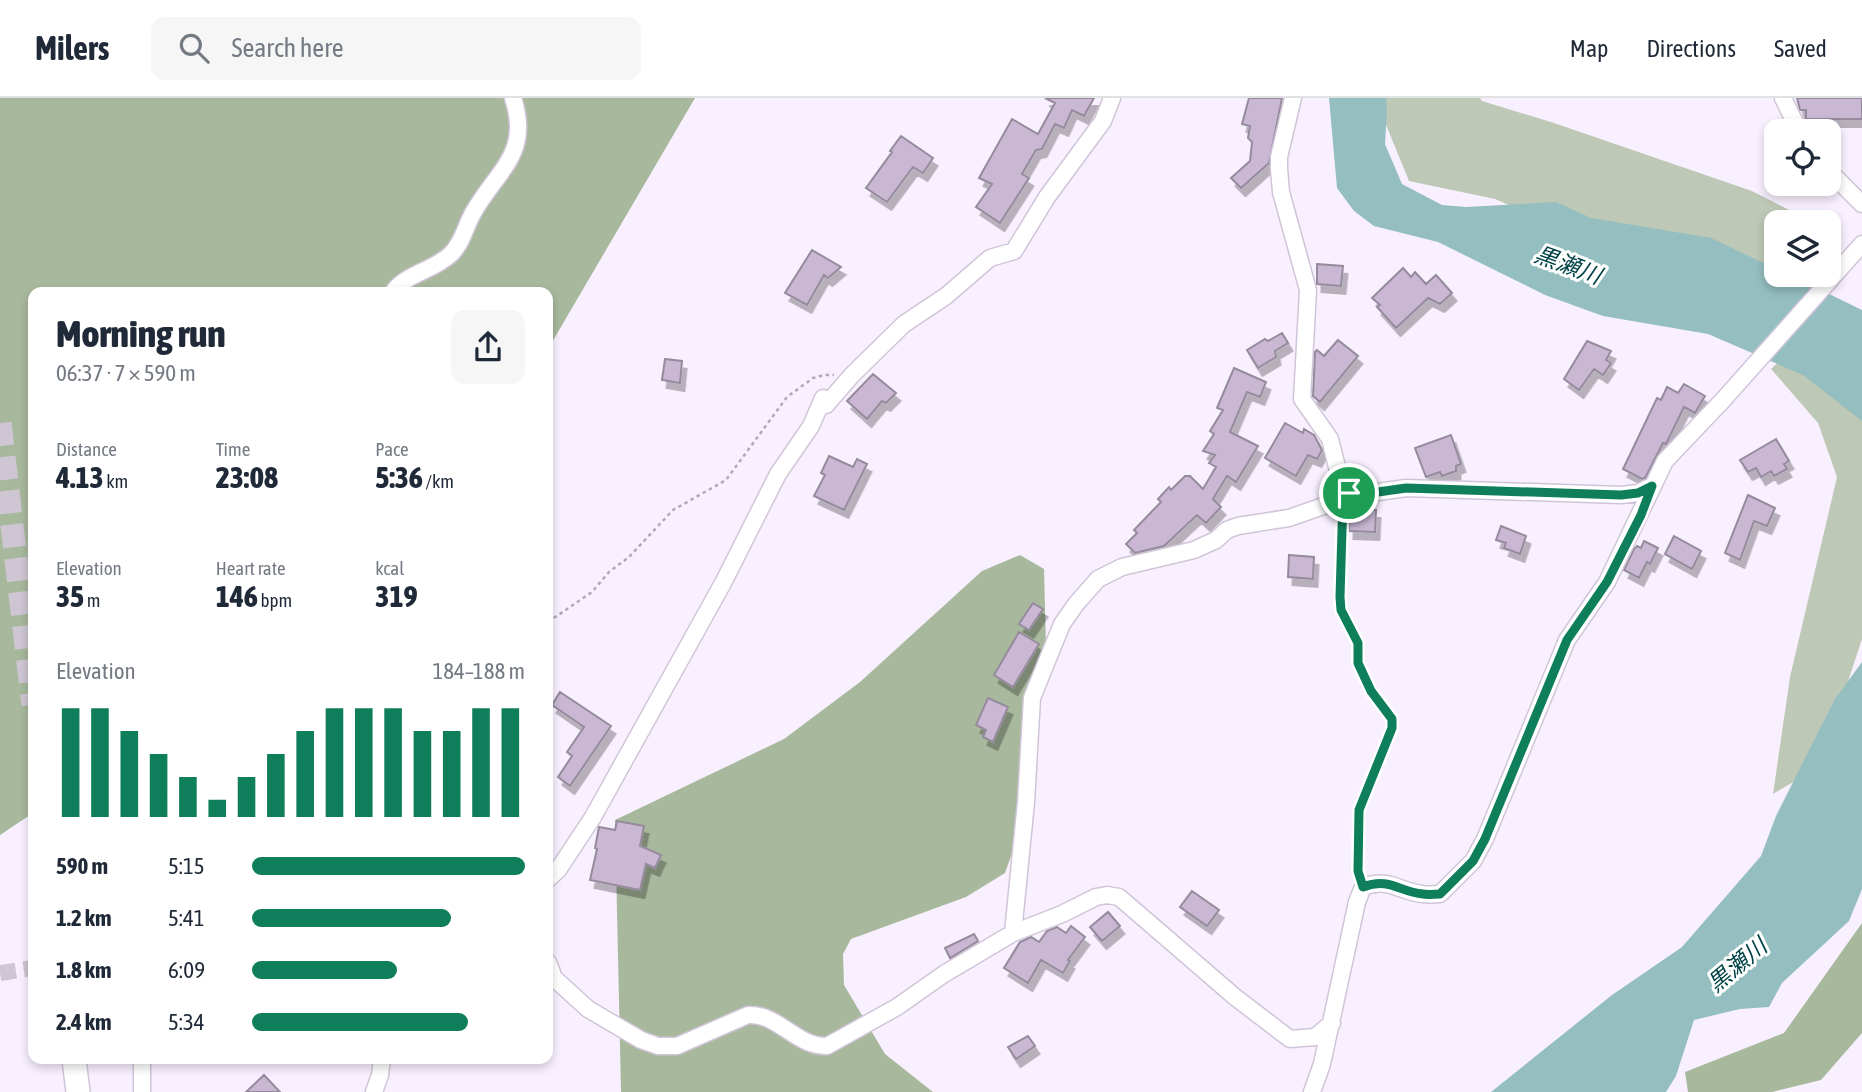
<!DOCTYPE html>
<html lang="en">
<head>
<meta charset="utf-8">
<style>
	body { margin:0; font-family:"Asap Condensed","Noto Sans JP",sans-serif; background:#f6f6f7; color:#1f2937; height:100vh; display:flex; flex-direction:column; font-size:26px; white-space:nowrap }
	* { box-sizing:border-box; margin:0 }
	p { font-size:23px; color:#747a83 }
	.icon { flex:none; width:38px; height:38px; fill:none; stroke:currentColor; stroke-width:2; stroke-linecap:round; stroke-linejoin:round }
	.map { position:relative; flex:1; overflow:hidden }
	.details { position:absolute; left:28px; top:189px; width:525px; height:777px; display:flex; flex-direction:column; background:#fff; border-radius:14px; box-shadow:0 4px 10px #0003 }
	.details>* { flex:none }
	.buttons { position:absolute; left:1764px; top:21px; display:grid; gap:14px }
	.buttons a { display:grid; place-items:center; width:77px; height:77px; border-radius:14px; background:#fff; box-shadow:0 4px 10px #0003; font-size:35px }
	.pin { position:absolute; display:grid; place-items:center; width:60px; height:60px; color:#fff; margin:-30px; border:4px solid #fff; border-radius:50%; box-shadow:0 2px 7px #0007 }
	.round { display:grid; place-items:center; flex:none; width:74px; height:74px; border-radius:14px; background:#f6f6f7 }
	.overview { display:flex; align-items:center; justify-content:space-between; height:119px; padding:0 28px }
	h1 { font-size:38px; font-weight:800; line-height:52px }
	.figures { display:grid; grid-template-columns:repeat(3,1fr); gap:10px; height:119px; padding:7px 28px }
	.figures div { display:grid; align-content:center }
	.figures b { font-size:30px; font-weight:800 }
	.figures small { font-size:19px; font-weight:400 }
	.figures p { font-size:19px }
	.chart { height:196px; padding:14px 28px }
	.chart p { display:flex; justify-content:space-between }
	.chart svg { width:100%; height:126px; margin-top:7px; stroke:#0f7e5b; stroke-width:6 }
	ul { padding:0 28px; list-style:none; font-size:23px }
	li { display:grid; grid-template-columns:112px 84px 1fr; align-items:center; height:52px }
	li i { height:18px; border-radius:9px; background:#0f7e5b }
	header { display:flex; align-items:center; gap:42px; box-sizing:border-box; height:98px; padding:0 35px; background:#fff; border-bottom:2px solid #e0e1e3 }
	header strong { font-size:33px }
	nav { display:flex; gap:38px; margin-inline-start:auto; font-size:24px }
	.search { width:490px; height:63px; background:#f6f6f7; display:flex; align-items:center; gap:18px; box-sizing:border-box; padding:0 24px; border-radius:14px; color:#747a83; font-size:26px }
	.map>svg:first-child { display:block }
	.green { fill:#bec8b6 }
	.forest { fill:#a8b89c }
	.water { fill:#94bebf }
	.building { fill:#c9b7d4; stroke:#958b9c; stroke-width:2; filter:url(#shadow) }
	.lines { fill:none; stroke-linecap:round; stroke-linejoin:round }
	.minor-tunnel { stroke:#cec6d3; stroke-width:16; stroke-dasharray:16 8; stroke-linecap:butt }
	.highway-tunnel { stroke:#cec6d3; stroke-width:23; stroke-dasharray:23 11; stroke-linecap:butt }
	.minor-casing { stroke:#d0c5d8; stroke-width:19 }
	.highway-casing { stroke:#d0c5d8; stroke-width:26 }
	.path { stroke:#b1aab6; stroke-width:2.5; stroke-dasharray:3.5 3.5; stroke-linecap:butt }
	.minor { stroke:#fff; stroke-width:16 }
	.highway { stroke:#fff; stroke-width:23 }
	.route-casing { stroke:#fff; stroke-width:14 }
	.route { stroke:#0f7e5b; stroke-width:9 }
	.labels { text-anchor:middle; stroke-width:6; stroke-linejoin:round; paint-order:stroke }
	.water-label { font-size:23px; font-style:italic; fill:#004346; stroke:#fff }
</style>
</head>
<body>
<header>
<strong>Milers</strong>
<div class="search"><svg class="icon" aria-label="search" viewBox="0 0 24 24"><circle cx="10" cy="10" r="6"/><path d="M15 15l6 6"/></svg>Search here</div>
<nav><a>Map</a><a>Directions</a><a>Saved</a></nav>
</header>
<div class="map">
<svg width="1862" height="994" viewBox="0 0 1862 994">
	<defs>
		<filter id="shadow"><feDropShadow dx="4.5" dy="8" stdDeviation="0" flood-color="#0004"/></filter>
	</defs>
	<rect width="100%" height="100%" fill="#f9f0ff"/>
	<path class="green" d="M 1375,0 L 1480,0 L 1482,3 L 1554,25 L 1752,93 L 1813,124 L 1776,124 L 1776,164 L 1763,169 L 1577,137 L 1495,101 L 1409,83 Z
		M 1790,253 L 1862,321 L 1862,541 L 1820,668 L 1773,696 L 1790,579 L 1837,379 L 1818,325 L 1771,271 Z"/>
	<path class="forest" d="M 0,0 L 695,0 L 548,251 L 548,194 L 33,194 L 33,715 L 0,737 Z
		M 1020,457 L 1044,471 L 1046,549 L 1019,736 L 1005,775 L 966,799 L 851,841 L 843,856 L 844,887 L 885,956 L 933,994 L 621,994 L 615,722 L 784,641 L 860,584 L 982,473 Z
		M 1862,825 L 1862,935 L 1821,982 L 1772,994 L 1688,994 L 1685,974 L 1784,935 Z"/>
	<path class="water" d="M 1329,0 L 1386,0 L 1387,12 L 1385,46 L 1402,86 L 1442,107 L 1466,109 L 1556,104 L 1591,120 L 1711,140 L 1776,171 L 1776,177 L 1790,177 L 1862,212 L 1862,323 L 1803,277 L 1708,236 L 1603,218 L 1545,197 L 1438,144 L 1374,128 L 1354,113 L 1337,90 Z
		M 1862,564 L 1862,791 L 1849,823 L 1782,885 L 1769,909 L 1740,911 L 1694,922 L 1676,978 L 1666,994 L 1491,994 L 1612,897 L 1682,849 L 1761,758 L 1776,718 L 1835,601 Z"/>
	<path class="building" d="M 1045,0 L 1094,0 L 1084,18 L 1072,12 L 1064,30 L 1055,26 L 1042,51 L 1036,52 L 1022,76 L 1029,80 L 1000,125 L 976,109 L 992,86 L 979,80 L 1012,21 L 1038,36 L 1055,5 Z
		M 1249,0 L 1282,0 L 1269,65 L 1241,90 L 1231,80 L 1250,63 L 1252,44 L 1248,40 L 1250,28 L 1242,26 Z
		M 1797,0 L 1862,0 L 1862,21 L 1806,21 L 1806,12 L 1800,12 Z
		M 901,38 L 933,60 L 923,75 L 913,69 L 887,104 L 866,90 L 892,54 L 890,53 Z
		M 812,152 L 841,169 L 828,180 L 824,177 L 807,207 L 785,195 Z
		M 1317,166 L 1343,168 L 1341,188 L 1317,186 Z
		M 1403,170 L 1411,179 L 1415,174 L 1426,186 L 1436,177 L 1452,195 L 1440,206 L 1428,200 L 1396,230 L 1377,209 L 1380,207 L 1372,200 Z
		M 1282,235 L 1288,245 L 1275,253 L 1276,259 L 1258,270 L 1247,252 L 1265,241 L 1268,243 Z
		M 1338,242 L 1358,258 L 1320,304 L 1313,298 L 1315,254 L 1317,252 L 1324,258 Z
		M 1587,243 L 1611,253 L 1606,262 L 1611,265 L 1603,277 L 1594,271 L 1579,292 L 1564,281 Z
		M 665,261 L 682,263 L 680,285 L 662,282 Z
		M 1234,270 L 1266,284 L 1260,299 L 1247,294 L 1230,334 L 1258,348 L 1236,384 L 1227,378 L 1213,401 L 1221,409 L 1206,425 L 1197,417 L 1164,448 L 1135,455 L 1126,446 L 1137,435 L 1134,432 L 1161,404 L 1158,401 L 1169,389 L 1171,392 L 1185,378 L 1190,378 L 1203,391 L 1216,369 L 1209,365 L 1215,357 L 1203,353 L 1214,336 L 1210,333 L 1223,312 L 1217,310 Z
		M 873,276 L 896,295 L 886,305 L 882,303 L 867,321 L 847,303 Z
		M 1684,286 L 1705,298 L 1695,315 L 1684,309 L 1666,346 L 1663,345 L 1645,380 L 1642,381 L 1623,371 L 1657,300 L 1661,302 L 1667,289 L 1678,295 Z
		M 1285,325 L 1303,335 L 1304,331 L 1314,337 L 1322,352 L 1317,361 L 1308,357 L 1296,378 L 1265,360 Z
		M 1451,337 L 1461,366 L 1456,368 L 1456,373 L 1442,378 L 1440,374 L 1426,379 L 1415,350 Z
		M 1776,341 L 1789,363 L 1784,366 L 1787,371 L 1774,378 L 1771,373 L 1761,379 L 1756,370 L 1748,374 L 1740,362 Z
		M 829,358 L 853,369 L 857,361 L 867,366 L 844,412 L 814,398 L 825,377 L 821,375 Z
		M 1748,397 L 1775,410 L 1767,428 L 1754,423 L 1740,462 L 1725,455 Z
		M 1368,406 L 1368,412 L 1376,412 L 1375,434 L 1349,433 L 1350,407 Z
		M 1501,428 L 1526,438 L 1520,456 L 1504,450 L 1506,445 L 1496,442 Z
		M 1674,438 L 1701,453 L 1692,471 L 1665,456 Z
		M 1644,443 L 1658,450 L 1650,466 L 1647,464 L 1639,480 L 1624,472 L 1634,451 L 1637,448 L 1641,450 Z
		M 1289,457 L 1314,459 L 1313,481 L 1288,479 Z
		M 1033,505 L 1043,511 L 1029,532 L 1019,526 Z
		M 1019,534 L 1039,546 L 1013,589 L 994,577 Z
		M 560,594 L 611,628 L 570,688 L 558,679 L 572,658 L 567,654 L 584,629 L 552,607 Z
		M 988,600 L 1008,609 L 993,644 L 983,639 L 986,632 L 976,627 Z
		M 617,723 L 644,728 L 640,748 L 661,757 L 655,770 L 646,766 L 640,792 L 590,782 L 597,751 L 595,750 L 599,729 L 615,732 Z
		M 1192,793 L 1219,812 L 1207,828 L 1180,809 Z
		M 1108,814 L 1120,828 L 1102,843 L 1090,829 Z
		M 1071,828 L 1085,839 L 1068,862 L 1070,863 L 1063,875 L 1041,862 L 1028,885 L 1004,870 L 1020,844 L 1031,839 L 1039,844 L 1047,833 L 1057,829 L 1066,835 Z
		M 974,836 L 978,843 L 950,860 L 945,850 Z
		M 1028,938 L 1035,948 L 1016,961 L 1008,949 Z
		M 264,977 L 280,994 L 246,994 Z"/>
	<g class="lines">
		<path class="minor-tunnel" d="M 0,875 L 33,870"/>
		<path class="highway-tunnel" d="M 0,325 L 33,607"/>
		<g class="minor-casing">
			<path id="minor" d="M 1293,0 L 1279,59 L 1279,71 L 1281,94 L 1308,192 L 1302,301 L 1330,341 L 1342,389 L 1349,395 L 1357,397 L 1406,390 L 1621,397 L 1638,395 L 1652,388
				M 1783,0 L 1799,33
				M 1829,73 L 1862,106
				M 393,194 C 407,175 433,173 451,156 C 463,144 465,129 473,115 C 498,71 531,56 513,0
				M 548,781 L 558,772 L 593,719 L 723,485 L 778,376 L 811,328 L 823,300 L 826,307 L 852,277 L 904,226 L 946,198 L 990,160 L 1014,153 L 1047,99 L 1103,23 L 1112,0
				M 1013,835 L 1026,704 L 1032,600 L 1062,526 L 1076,506 L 1098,481 L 1122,469 L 1194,452 L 1216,442 L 1227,432 L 1238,428 L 1289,420 L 1335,404 L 1349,395
				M 548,864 L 554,880 L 588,911 L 641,942 L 658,948 L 677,948 L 748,917 C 778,915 796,949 827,948 L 897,909 L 944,876 L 1013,835 L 1062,816 L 1096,799 L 1107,797 L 1119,799 L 1235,899 L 1290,941 L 1315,939 L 1332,925
				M 142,961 L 142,994
				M 374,994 L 380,977 L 382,961
				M 1312,994 L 1322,966 L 1357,804 L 1363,789 C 1390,779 1399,794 1423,796 C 1428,797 1434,796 1440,796 L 1473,763 L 1485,741 L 1567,542 L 1607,484 L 1665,363 L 1723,302 L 1862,146"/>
		</g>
		<g class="highway-casing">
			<path id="highway" d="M 74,961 L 78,994"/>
		</g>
		<path class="path" d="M 1344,416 L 1340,499 L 1341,512 L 1358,545 L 1358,565 L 1371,593 L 1392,621 L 1392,630 L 1359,712 L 1359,776
			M 548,524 L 592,494 L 609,474 L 629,459 L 673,412 L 726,382 L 787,299 L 813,280 L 824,277 L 834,277"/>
		<use href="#minor" class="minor"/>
		<use href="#highway" class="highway"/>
	</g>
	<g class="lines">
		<g class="route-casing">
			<path id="route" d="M 1652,388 L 1641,417 L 1607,484 L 1567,542 L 1485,741 L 1473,763 L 1440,796 C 1434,796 1428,797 1423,796 C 1399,794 1390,779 1363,789 L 1358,773 L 1359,712 L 1392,630 L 1392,621 L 1371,593 L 1358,565 L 1358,545 L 1341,512 L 1340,499 L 1343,399 L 1349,395 L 1357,397 L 1406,390 L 1621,397 L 1638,395 Z"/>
		</g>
		<use href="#route" class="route"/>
	</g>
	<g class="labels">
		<g class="water-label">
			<text transform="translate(1568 167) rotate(20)" y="8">黒瀬川</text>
			<text transform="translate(1737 867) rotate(-40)" y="8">黒瀬川</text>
		</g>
	</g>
</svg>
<div class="buttons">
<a><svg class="icon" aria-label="locate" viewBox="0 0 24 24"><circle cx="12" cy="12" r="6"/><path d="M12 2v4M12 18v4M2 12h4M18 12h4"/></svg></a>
<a><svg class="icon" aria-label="layers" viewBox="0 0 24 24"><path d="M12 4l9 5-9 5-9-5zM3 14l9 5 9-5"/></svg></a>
</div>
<div class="pin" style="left:1349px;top:395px;background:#1e9e55"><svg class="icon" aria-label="arrive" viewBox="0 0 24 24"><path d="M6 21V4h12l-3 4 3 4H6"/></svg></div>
<section class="details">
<div class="overview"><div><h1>Morning run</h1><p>06:37 · 7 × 590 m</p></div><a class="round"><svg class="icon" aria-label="share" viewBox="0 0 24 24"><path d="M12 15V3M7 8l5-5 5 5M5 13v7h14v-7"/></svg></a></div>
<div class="figures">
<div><p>Distance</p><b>4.13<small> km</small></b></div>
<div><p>Time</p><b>23:08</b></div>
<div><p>Pace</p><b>5:36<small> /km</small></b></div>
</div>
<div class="figures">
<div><p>Elevation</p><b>35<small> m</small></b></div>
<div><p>Heart rate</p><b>146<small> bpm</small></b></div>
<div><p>kcal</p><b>319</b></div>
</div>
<div class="chart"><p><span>Elevation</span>184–188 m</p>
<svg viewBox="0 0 160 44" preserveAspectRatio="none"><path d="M5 44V6M15 44V6M25 44V14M35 44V22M45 44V30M55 44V38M65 44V30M75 44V22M85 44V14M95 44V6M105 44V6M115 44V6M125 44V14M135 44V14M145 44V6M155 44V6"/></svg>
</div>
<ul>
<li><b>590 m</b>5:15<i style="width:100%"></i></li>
<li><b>1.2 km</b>5:41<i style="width:73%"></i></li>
<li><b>1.8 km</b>6:09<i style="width:53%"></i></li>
<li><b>2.4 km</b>5:34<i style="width:79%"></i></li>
</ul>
</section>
</div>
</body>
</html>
